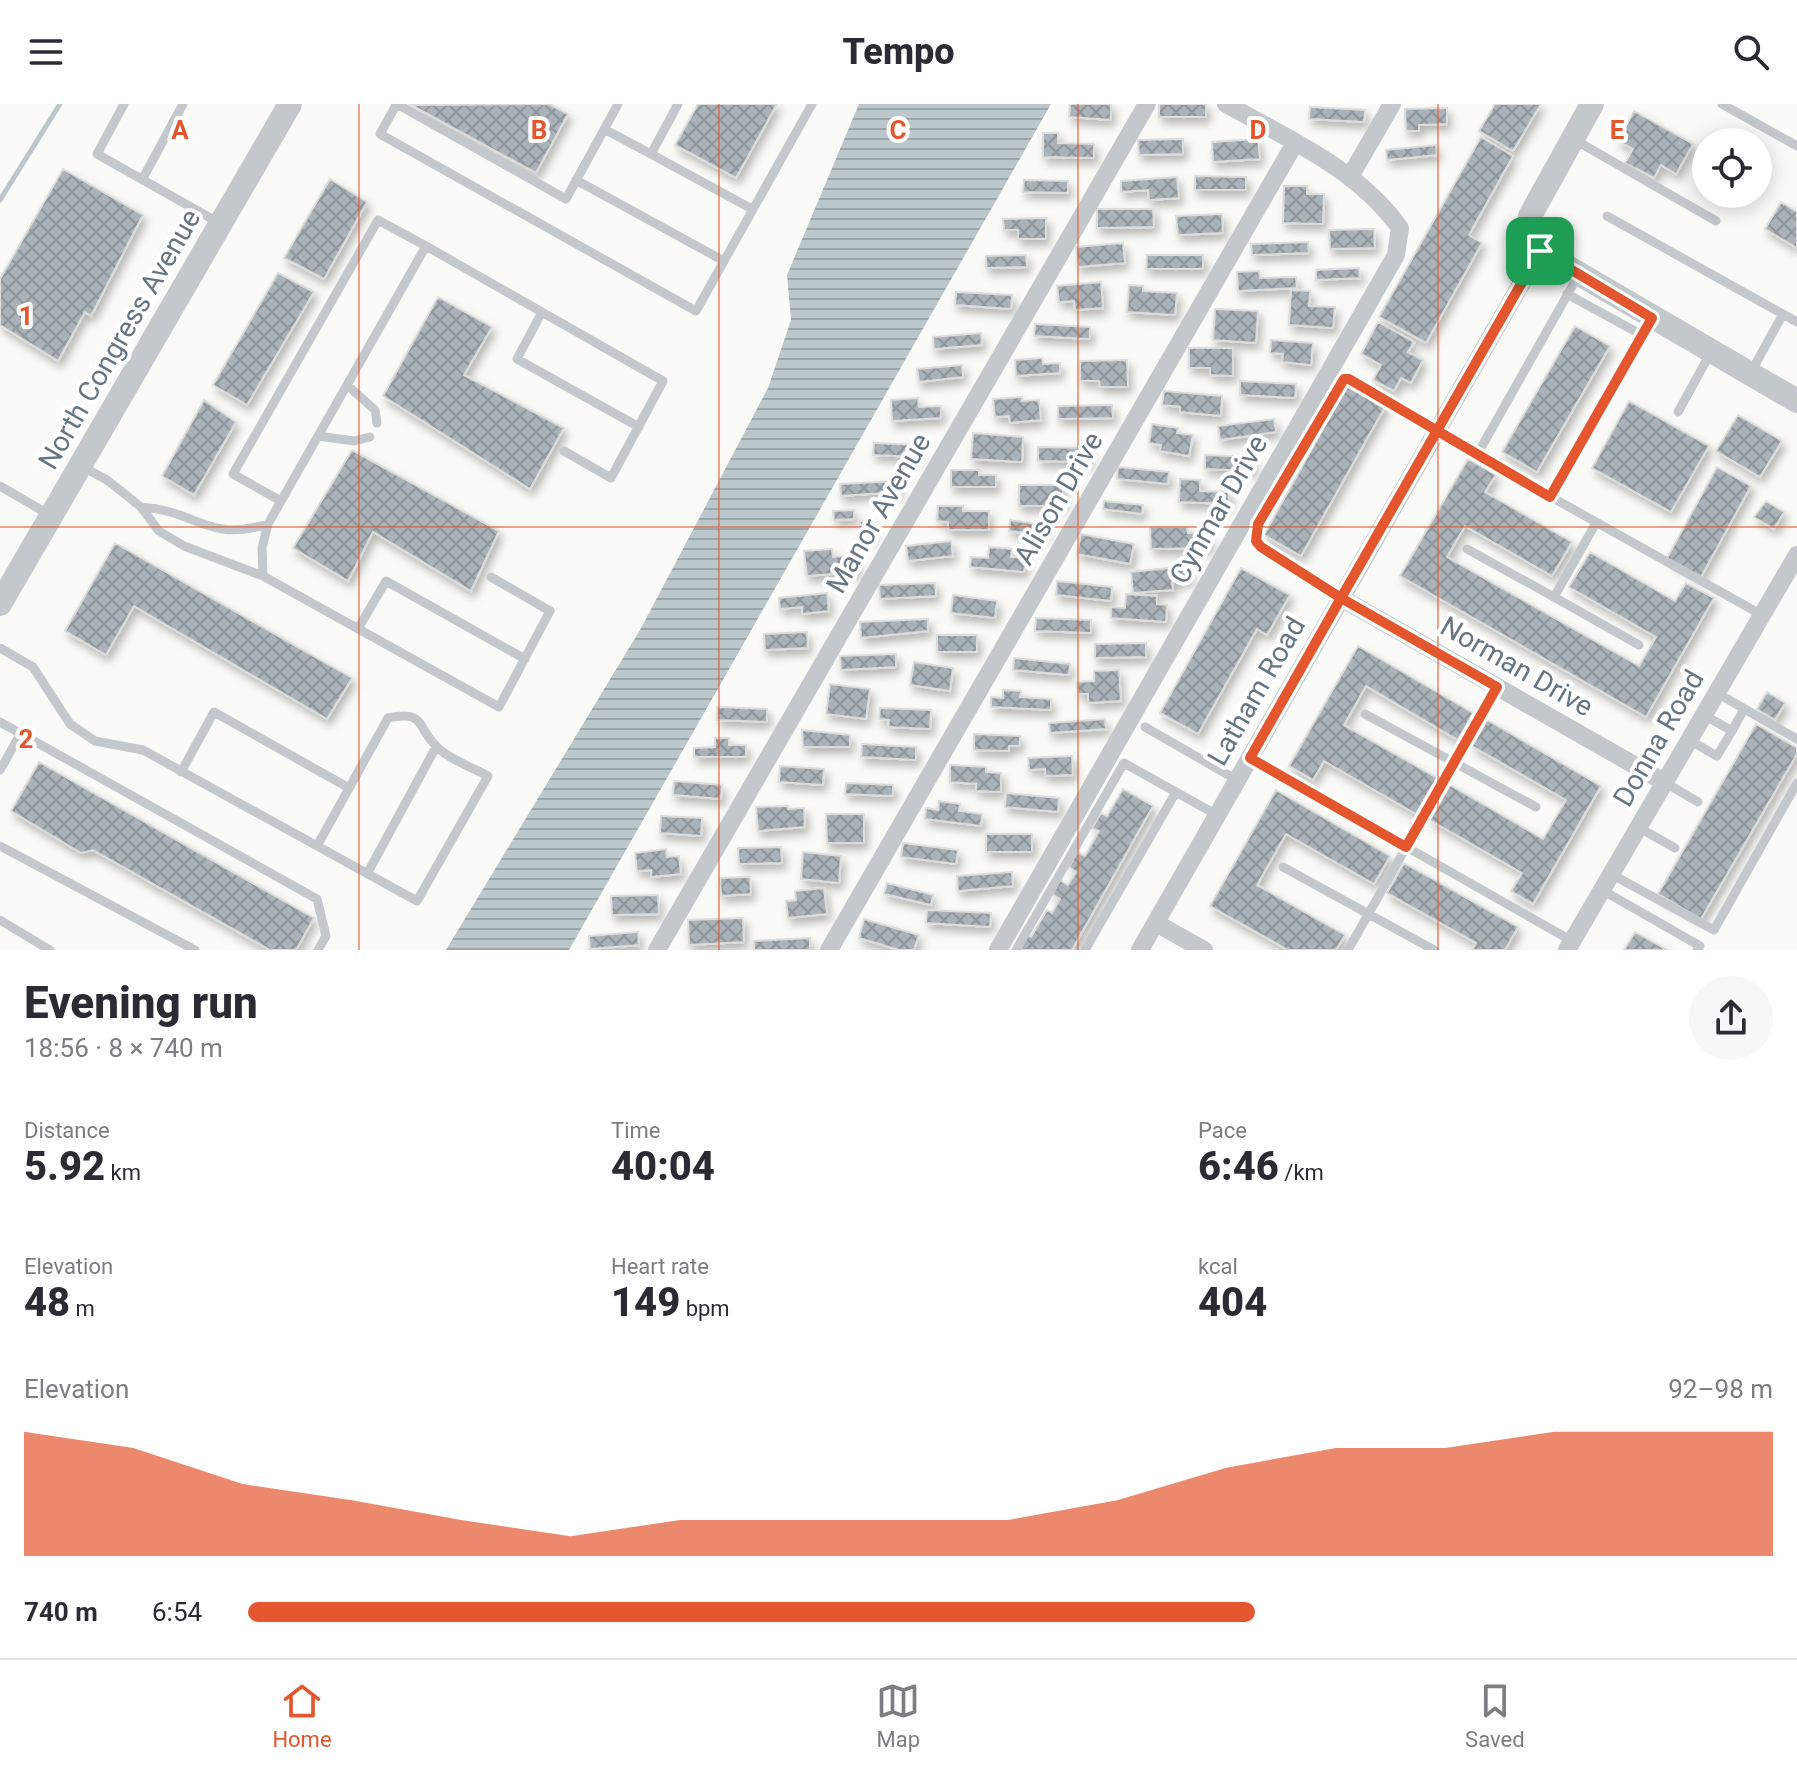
<!DOCTYPE html>
<html lang="en">
<head>
<meta charset="utf-8">
<style>
	body { margin:0; font-family:Roboto,sans-serif; background:#f7f7f7; color:#2b2b33; height:100vh; display:flex; flex-direction:column; font-size:30px; white-space:nowrap }
	* { box-sizing:border-box; margin:0 }
	p { font-size:26px; color:#7c7c81 }
	.icon { flex:none; width:44px; height:44px; fill:none; stroke:currentColor; stroke-width:2; stroke-linecap:round; stroke-linejoin:round }
	.map { position:relative; height:846px; overflow:hidden }
	.panel { display:flex; flex-direction:column; background:#fff; flex:1 }
	.panel>* { flex:none }
	.fabs { position:absolute; left:1692px; top:24px; display:grid; gap:16px }
	.fabs a { display:grid; place-items:center; width:80px; height:80px; border-radius:50%; background:#fff; box-shadow:0 4px 20px #0003; font-size:40px }
	.pin { position:absolute; display:grid; place-items:center; width:68px; height:68px; color:#fff; margin:-34px; border-radius:16px; box-shadow:0 4px 12px #0006 }
	.round { display:grid; place-items:center; flex:none; width:84px; height:84px; border-radius:42px; background:#f7f7f7 }
	.head { display:flex; align-items:center; justify-content:space-between; height:136px; padding:0 24px }
	h1 { font-size:44px; font-weight:800; line-height:60px }
	.stats { display:grid; grid-template-columns:repeat(3,1fr); gap:12px; height:136px; padding:8px 24px }
	.stats div { display:grid; align-content:center }
	.stats b { font-size:40px; font-weight:800 }
	.stats small { font-size:22px; font-weight:400 }
	.stats p { font-size:22px }
	.chart { height:224px; padding:16px 24px }
	.chart p { display:flex; justify-content:space-between }
	.chart svg { width:100%; height:144px; margin-top:8px; fill:#e4572e; opacity:.7 }
	ul { padding:0 24px; list-style:none; font-size:26px }
	li { display:grid; grid-template-columns:128px 96px 1fr; align-items:center; height:60px }
	li i { height:20px; border-radius:10px; background:#e4572e }
	header { display:flex; justify-content:space-between; align-items:center; height:104px; padding:0 24px; background:#fff; font-size:36px; font-weight:800 }
	.tab-bar { display:flex; justify-content:space-around; align-items:center; height:112px; border-top:2px solid #e1e1e2; background:#fff; font-size:22px; color:#7c7c81 }
	.tab-bar a { display:grid; justify-items:center; gap:4px }
	.tab-bar .active { color:#e4572e }
	.map>svg:first-child { display:block }
	.water { fill:url(#water-rules) }
	.lines { fill:none; stroke-linecap:round; stroke-linejoin:round }
	.stream { stroke:#bbc7cb; stroke-width:5 }
	.building { fill:url(#building-cross-hatch); stroke:#dcdcda; stroke-width:2; filter:url(#shadow) }
	.service { stroke:#c3c8cc; stroke-width:9 }
	.minor { stroke:#c3c8cc; stroke-width:18 }
	.tertiary { stroke:#c3c8cc; stroke-width:24 }
	.route-casing { stroke:#fff; stroke-width:16 }
	.route { stroke:#e4572e; stroke-width:10 }
	.grid { fill:none; stroke:#e4572e; stroke-width:2; stroke-opacity:0.55 }
	.labels { text-anchor:middle; stroke-width:8; stroke-linejoin:round; paint-order:stroke }
	.street-label { font-size:28px; fill:#657683; stroke:#fff }
	.grid-label { font-size:26px; text-anchor:middle; font-weight:bold; fill:#e4572e; stroke:#fff; stroke-width:8; stroke-linejoin:round; paint-order:stroke }
</style>
</head>
<body>
<header><svg class="icon" aria-label="menu" viewBox="0 0 24 24"><path d="M4 6h16M4 12h16M4 18h16"/></svg>Tempo<svg class="icon" aria-label="search" viewBox="0 0 24 24"><circle cx="10" cy="10" r="6"/><path d="M15 15l6 6"/></svg></header>
<div class="map">
<svg width="1797" height="846" viewBox="0 0 1797 846">
	<defs>
		<pattern id="water-rules" width="6" height="5" patternUnits="userSpaceOnUse" patternTransform="scale(2)"><rect width="6" height="5" fill="#bbc7cb"/><path d="M0 2.5h6" fill="none" stroke="#9ca6aa"/></pattern>
		<pattern id="building-cross-hatch" width="8" height="8" patternUnits="userSpaceOnUse" patternTransform="scale(2)"><rect width="8" height="8" fill="#aab3b9"/><path d="M0 0l8 8M0 8l8-8" fill="none" stroke="#8e969c"/></pattern>
		<filter id="shadow"><feDropShadow dx="3.5" dy="6" stdDeviation="4" flood-color="#0004"/></filter>
	</defs>
	<rect width="100%" height="100%" fill="#fafaf8"/>
	<path class="water" d="M 859,0 L 1051,0 L 569,846 L 446,846 L 640,526 L 768,284 L 791,216 L 787,171 Z"/>
	<g class="lines">
		<path class="stream" d="M 0,96 L 60,0"/>
	</g>
	<path class="building" d="M 549,0 L 568,10 L 536,69 L 411,1 Z
		M 698,0 L 777,0 L 736,74 L 675,41 Z
		M 1070,0 L 1111,0 L 1111,16 L 1069,13 Z
		M 1159,0 L 1206,0 L 1206,13 L 1159,13 Z
		M 1495,0 L 1541,0 L 1513,47 L 1479,27 Z
		M 1310,3 L 1365,6 L 1364,18 L 1309,15 Z
		M 1447,4 L 1447,20 L 1419,21 L 1419,27 L 1406,27 L 1405,5 Z
		M 1634,7 L 1693,40 L 1676,70 L 1661,61 L 1654,74 L 1625,59 L 1633,45 L 1618,37 Z
		M 1043,29 L 1058,29 L 1058,39 L 1094,40 L 1094,54 L 1043,53 Z
		M 1481,33 L 1513,52 L 1469,131 L 1482,139 L 1426,239 L 1379,213 Z
		M 1183,35 L 1183,50 L 1139,51 L 1138,36 Z
		M 1258,35 L 1260,55 L 1213,58 L 1212,38 Z
		M 1436,41 L 1437,51 L 1387,56 L 1386,46 Z
		M 63,65 L 143,111 L 91,212 L 85,208 L 58,257 L 0,221 L 0,175 Z
		M 1195,72 L 1246,73 L 1246,86 L 1195,86 Z
		M 1177,73 L 1179,94 L 1149,96 L 1148,86 L 1121,88 L 1121,77 Z
		M 330,75 L 367,98 L 324,175 L 284,154 Z
		M 1024,76 L 1068,77 L 1068,89 L 1023,88 Z
		M 1284,82 L 1307,82 L 1307,90 L 1324,90 L 1323,120 L 1283,119 Z
		M 1781,98 L 1797,108 L 1797,144 L 1765,125 Z
		M 1097,105 L 1153,105 L 1154,123 L 1097,124 Z
		M 1222,110 L 1223,129 L 1178,131 L 1176,112 Z
		M 1046,114 L 1046,135 L 1018,135 L 1018,126 L 1004,126 L 1003,115 Z
		M 1374,125 L 1375,144 L 1330,145 L 1329,126 Z
		M 1308,138 L 1309,149 L 1252,151 L 1251,140 Z
		M 1123,139 L 1125,159 L 1078,163 L 1076,143 Z
		M 1026,151 L 1027,163 L 986,164 L 986,152 Z
		M 1147,151 L 1203,151 L 1203,165 L 1146,165 Z
		M 1359,164 L 1360,174 L 1316,176 L 1316,166 Z
		M 1259,167 L 1260,174 L 1296,173 L 1297,184 L 1238,187 L 1237,168 Z
		M 278,169 L 314,188 L 247,301 L 213,281 Z
		M 1101,178 L 1103,204 L 1075,206 L 1074,197 L 1059,198 L 1057,182 Z
		M 1129,181 L 1143,182 L 1143,187 L 1177,189 L 1175,211 L 1127,208 Z
		M 1291,186 L 1310,187 L 1309,202 L 1335,203 L 1333,224 L 1289,221 Z
		M 956,188 L 1012,191 L 1011,205 L 955,201 Z
		M 438,193 L 492,223 L 464,271 L 564,324 L 530,385 L 383,292 Z
		M 1215,205 L 1258,207 L 1256,239 L 1213,236 Z
		M 1378,218 L 1414,238 L 1408,248 L 1423,256 L 1411,279 L 1401,274 L 1394,287 L 1373,276 L 1381,261 L 1361,250 Z
		M 1035,220 L 1090,223 L 1090,235 L 1034,232 Z
		M 1575,222 L 1610,242 L 1537,368 L 1502,348 Z
		M 981,229 L 982,241 L 934,245 L 933,233 Z
		M 1271,236 L 1313,239 L 1311,261 L 1282,258 L 1283,250 L 1270,249 Z
		M 1189,244 L 1233,244 L 1233,272 L 1210,271 L 1210,264 L 1189,264 Z
		M 1042,254 L 1043,260 L 1060,259 L 1060,269 L 1016,272 L 1015,256 Z
		M 1127,256 L 1128,283 L 1100,283 L 1099,277 L 1080,277 L 1080,257 Z
		M 962,261 L 963,273 L 919,278 L 917,265 Z
		M 1240,277 L 1296,280 L 1295,294 L 1240,291 Z
		M 1348,280 L 1386,301 L 1301,452 L 1264,431 Z
		M 1164,287 L 1222,292 L 1221,312 L 1180,308 L 1180,303 L 1162,301 Z
		M 1022,293 L 1022,297 L 1039,296 L 1041,316 L 1010,319 L 1009,312 L 995,313 L 993,295 Z
		M 918,294 L 919,303 L 941,302 L 941,314 L 892,317 L 891,296 Z
		M 204,296 L 236,318 L 194,391 L 162,372 Z
		M 1629,297 L 1709,342 L 1671,408 L 1592,364 Z
		M 1112,301 L 1113,314 L 1058,315 L 1058,302 Z
		M 1738,311 L 1782,337 L 1760,373 L 1716,347 Z
		M 1274,315 L 1276,328 L 1220,336 L 1218,322 Z
		M 1152,320 L 1178,324 L 1177,329 L 1193,331 L 1189,352 L 1160,347 L 1161,341 L 1149,339 Z
		M 973,329 L 1023,333 L 1022,358 L 971,355 Z
		M 874,339 L 918,341 L 917,353 L 873,351 Z
		M 1038,343 L 1089,344 L 1089,358 L 1038,357 Z
		M 352,346 L 499,427 L 471,487 L 373,428 L 348,477 L 293,444 Z
		M 1205,351 L 1253,353 L 1253,367 L 1205,365 Z
		M 1468,355 L 1496,371 L 1485,388 L 1572,438 L 1552,472 L 1465,422 L 1447,453 L 1639,562 L 1656,533 L 1569,483 L 1590,448 L 1675,497 L 1686,479 L 1714,494 L 1646,613 L 1400,472 Z
		M 1118,363 L 1169,368 L 1168,380 L 1117,375 Z
		M 1717,363 L 1751,382 L 1701,473 L 1667,454 Z
		M 951,366 L 979,366 L 979,371 L 996,371 L 996,383 L 951,383 Z
		M 1180,375 L 1200,376 L 1200,387 L 1229,388 L 1229,400 L 1179,398 Z
		M 898,377 L 899,388 L 841,392 L 840,380 Z
		M 1019,381 L 1063,381 L 1063,402 L 1019,402 Z
		M 1104,397 L 1143,401 L 1142,410 L 1103,405 Z
		M 1766,397 L 1784,408 L 1774,425 L 1754,413 Z
		M 938,402 L 963,402 L 963,407 L 989,407 L 989,426 L 948,426 L 948,418 L 937,417 Z
		M 854,406 L 854,415 L 834,416 L 833,407 Z
		M 1010,416 L 1045,421 L 1044,431 L 1009,427 Z
		M 860,417 L 871,417 L 872,433 L 861,434 Z
		M 1150,423 L 1187,423 L 1188,429 L 1209,429 L 1209,444 L 1151,445 Z
		M 1081,430 L 1134,440 L 1130,460 L 1077,450 Z
		M 951,437 L 953,452 L 908,457 L 906,442 Z
		M 115,439 L 352,574 L 327,615 L 134,502 L 106,551 L 65,527 Z
		M 989,443 L 1012,445 L 1011,453 L 1026,454 L 1024,468 L 970,463 L 971,453 L 988,454 Z
		M 832,445 L 833,453 L 856,451 L 857,468 L 807,472 L 804,447 Z
		M 1188,462 L 1190,476 L 1172,478 L 1173,486 L 1133,489 L 1131,468 Z
		M 1241,464 L 1290,491 L 1267,531 L 1257,525 L 1198,630 L 1160,609 Z
		M 1057,477 L 1112,483 L 1111,497 L 1056,491 Z
		M 935,479 L 936,492 L 880,495 L 879,481 Z
		M 827,489 L 829,507 L 802,510 L 802,503 L 780,505 L 779,494 Z
		M 1126,490 L 1157,492 L 1157,500 L 1167,501 L 1166,518 L 1111,514 L 1111,503 L 1125,504 Z
		M 953,491 L 997,497 L 995,514 L 951,509 Z
		M 1036,514 L 1091,516 L 1091,529 L 1035,527 Z
		M 928,515 L 928,527 L 861,534 L 860,518 Z
		M 807,528 L 808,544 L 765,546 L 764,530 Z
		M 937,531 L 977,531 L 977,548 L 937,548 Z
		M 1146,539 L 1146,553 L 1095,554 L 1095,540 Z
		M 1358,542 L 1473,609 L 1458,636 L 1366,582 L 1344,621 L 1437,674 L 1416,710 L 1324,657 L 1313,676 L 1289,662 Z
		M 896,550 L 896,563 L 841,566 L 840,552 Z
		M 1014,554 L 1070,560 L 1069,571 L 1013,566 Z
		M 914,558 L 953,564 L 950,587 L 910,581 Z
		M 1119,566 L 1121,597 L 1088,599 L 1088,590 L 1078,590 L 1077,578 L 1094,577 L 1094,567 Z
		M 830,580 L 870,585 L 866,615 L 826,610 Z
		M 1003,586 L 1021,587 L 1020,593 L 1051,595 L 1051,606 L 991,603 L 991,593 L 1003,594 Z
		M 1767,588 L 1785,599 L 1775,616 L 1757,605 Z
		M 717,603 L 767,605 L 767,618 L 717,616 Z
		M 880,604 L 931,606 L 930,625 L 888,623 L 889,616 L 879,615 Z
		M 1105,615 L 1106,625 L 1050,629 L 1049,619 Z
		M 1487,616 L 1601,682 L 1533,800 L 1511,787 L 1522,769 L 1430,716 L 1450,681 L 1543,735 L 1566,696 L 1472,642 Z
		M 1756,620 L 1797,644 L 1797,650 L 1701,815 L 1658,790 Z
		M 802,626 L 850,631 L 850,643 L 803,643 Z
		M 974,630 L 1020,632 L 1020,642 L 1009,642 L 1009,647 L 974,646 Z
		M 715,634 L 729,634 L 729,641 L 746,641 L 746,653 L 694,653 L 694,644 L 715,643 Z
		M 862,640 L 916,643 L 916,656 L 861,653 Z
		M 1072,652 L 1073,671 L 1045,672 L 1045,665 L 1029,666 L 1028,654 Z
		M 39,658 L 314,814 L 296,846 L 270,846 L 93,746 L 81,749 L 11,707 Z
		M 950,661 L 986,663 L 986,668 L 1001,669 L 1001,688 L 976,687 L 976,680 L 950,678 Z
		M 780,662 L 824,665 L 823,681 L 779,678 Z
		M 674,677 L 722,681 L 721,695 L 673,691 Z
		M 846,679 L 893,681 L 893,692 L 845,690 Z
		M 1123,685 L 1153,702 L 1072,846 L 1019,846 L 1026,830 L 1031,833 L 1047,806 L 1052,809 L 1060,795 L 1052,790 L 1060,776 L 1068,781 L 1076,768 L 1069,763 L 1077,748 L 1085,752 L 1099,727 L 1092,724 L 1101,709 L 1107,712 Z
		M 1276,686 L 1390,752 L 1374,780 L 1286,730 L 1257,781 L 1345,831 L 1336,846 L 1288,846 L 1210,802 Z
		M 1006,689 L 1059,694 L 1058,708 L 1005,703 Z
		M 939,697 L 960,700 L 959,707 L 982,710 L 981,722 L 925,715 L 926,704 L 938,706 Z
		M 788,702 L 788,705 L 804,704 L 805,723 L 758,727 L 756,703 Z
		M 826,710 L 864,710 L 864,739 L 827,739 Z
		M 661,712 L 702,714 L 701,732 L 660,729 Z
		M 986,730 L 1032,730 L 1032,748 L 986,748 Z
		M 903,739 L 958,746 L 956,760 L 901,753 Z
		M 781,743 L 782,759 L 739,760 L 738,744 Z
		M 666,745 L 667,753 L 679,752 L 681,770 L 651,773 L 651,766 L 637,767 L 635,749 Z
		M 803,748 L 841,752 L 839,779 L 801,775 Z
		M 1404,759 L 1518,823 L 1505,846 L 1472,846 L 1476,839 L 1387,789 Z
		M 1012,768 L 1013,782 L 958,787 L 957,772 Z
		M 750,773 L 751,790 L 721,792 L 720,774 Z
		M 887,779 L 933,791 L 931,801 L 884,790 Z
		M 824,784 L 827,810 L 788,814 L 786,797 L 796,796 L 795,787 Z
		M 658,791 L 659,810 L 612,811 L 611,792 Z
		M 927,806 L 991,809 L 990,823 L 926,819 Z
		M 743,814 L 744,838 L 689,841 L 688,816 Z
		M 864,815 L 919,831 L 914,846 L 899,846 L 859,834 Z
		M 638,828 L 639,841 L 590,845 L 589,832 Z
		M 1635,828 L 1667,846 L 1624,846 Z
		M 810,834 L 810,846 L 754,846 L 754,837 Z"/>
	<g class="lines">
		<path class="service" d="M 124,0 L 97,50 L 221,120
			M 397,0 L 566,95 L 618,0
			M 678,0 L 651,50 L 752,105
			M 1722,0 L 1797,42
			M 396,1 L 380,30 L 696,207 L 724,157
			M 604,25 L 651,50
			M 1575,36 L 1716,117
			M 142,76 L 183,0
			M 576,76 L 724,157 L 812,0
			M 1607,112 L 1797,218
			M 1567,190 L 1642,231
			M 542,208 L 517,255 L 639,323
			M 1750,270 L 1783,210
			M 347,281 L 375,306 L 377,319
			M 1678,308 L 1711,248
			M 318,332 L 354,337 L 370,333
			M 1477,351 L 1578,172
			M 83,363 L 107,376 L 141,403 L 159,427 L 184,442 L 263,472 L 499,603 L 550,507 L 491,473
			M 0,382 L 48,410
			M 1550,393 L 1652,214
			M 281,397 L 233,370 L 378,116 L 426,142
			M 141,403 C 196,406 207,439 268,420
			M 1596,419 L 1554,493 L 1639,541
			M 1467,445 L 1554,493
			M 263,472 L 262,444 L 268,420 L 426,142 L 663,277 L 611,374 L 564,347
			M 1341,494 L 1256,437 L 1258,420 L 1341,277 L 1349,275 L 1437,329 L 1762,511
			M 359,523 L 386,477 L 525,555
			M 0,544 L 33,563 L 70,620 L 95,637 L 143,646 L 417,797 L 488,672 C 473,664 449,655 437,643 C 416,623 426,606 388,614 L 317,742
			M 1717,589 L 1797,635
			M 1365,610 L 1536,703
			M 0,618 L 317,795 L 326,832 L 318,846
			M 1145,623 L 1237,676
			M 1732,627 L 1744,605
			M 1689,636 L 1717,652 L 1732,627 L 1704,611
			M 1250,654 L 1572,837
			M 0,666 L 21,629
			M 181,668 L 214,608 L 349,684
			M 1664,678 L 1698,698
			M 1638,723 L 1675,744
			M 0,742 L 195,846
			M 1283,763 L 1434,846
			M 367,770 L 436,643
			M 1611,770 L 1714,826 L 1797,679
			M 1602,786 L 1700,842 L 1697,846
			M 0,816 L 50,846
			M 1016,846 L 1124,659 L 1217,711
			M 1085,846 L 1176,688
			M 1348,846 L 1497,583"/>
		<path class="minor" d="M 1351,71 L 1392,0
			M 1341,494 L 1664,678
			M 1156,819 L 1204,846
			M 657,846 L 1147,0
			M 829,846 L 1295,39
			M 998,846 L 1396,151 L 1400,124 C 1358,65 1288,35 1226,0
			M 1140,846 L 1540,147
			M 1567,846 L 1797,451"/>
		<path class="tertiary" d="M 1592,0 L 1530,112 L 1530,125 L 1540,147 L 1797,297
			M 0,500 L 290,0"/>
	</g>
	<g class="lines">
		<g class="route-casing">
			<path id="route" d="M 1540,147 L 1341,494 L 1497,583 L 1406,743 L 1250,654 L 1341,494 L 1261,443 L 1256,437 L 1258,420 L 1344,275 L 1349,275 L 1550,393 L 1652,214 L 1540,147"/>
		</g>
		<use href="#route" class="route"/>
	</g>
	<path class="grid" d="M 359,0 L 359,846M 719,0 L 719,846M 1078,0 L 1078,846M 1438,0 L 1438,846M 0,423 L 1797,423"/>
	<g class="labels">
		<g class="street-label">
			<text transform="translate(119 235) rotate(-60)" y="10">North Congress Avenue</text>
			<text transform="translate(1058 394) rotate(-60)" y="10">Alison Drive</text>
			<text transform="translate(1218 405) rotate(-60)" y="10">Cynmar Drive</text>
			<text transform="translate(878 409) rotate(-60)" y="10">Manor Avenue</text>
			<text transform="translate(1517 562) rotate(30)" y="10">Norman Drive</text>
			<text transform="translate(1256 587) rotate(-60)" y="10">Latham Road</text>
			<text transform="translate(1658 634) rotate(-60)" y="10">Donna Road</text>
		</g>
	</g>
	<g class="grid-label">
		<text x="180" y="35">A</text>
		<text x="539" y="35">B</text>
		<text x="898" y="35">C</text>
		<text x="1258" y="35">D</text>
		<text x="1617" y="35">E</text>
		<text x="26" y="221">1</text>
		<text x="26" y="644">2</text>
	</g>
</svg>
<div class="fabs">
<a><svg class="icon" aria-label="locate" viewBox="0 0 24 24"><circle cx="12" cy="12" r="6"/><path d="M12 2v4M12 18v4M2 12h4M18 12h4"/></svg></a>
</div>
<div class="pin" style="left:1540px;top:147px;background:#1e9e55"><svg class="icon" aria-label="arrive" viewBox="0 0 24 24"><path d="M6 21V4h12l-3 4 3 4H6"/></svg></div>
</div>
<section class="panel">
<div class="head"><div><h1>Evening run</h1><p>18:56 · 8 × 740 m</p></div><a class="round"><svg class="icon" aria-label="share" viewBox="0 0 24 24"><path d="M12 15V3M7 8l5-5 5 5M5 13v7h14v-7"/></svg></a></div>
<div class="stats">
<div><p>Distance</p><b>5.92<small> km</small></b></div>
<div><p>Time</p><b>40:04</b></div>
<div><p>Pace</p><b>6:46<small> /km</small></b></div>
</div>
<div class="stats">
<div><p>Elevation</p><b>48<small> m</small></b></div>
<div><p>Heart rate</p><b>149<small> bpm</small></b></div>
<div><p>kcal</p><b>404</b></div>
</div>
<div class="chart"><p><span>Elevation</span>92–98 m</p>
<svg viewBox="0 0 160 44" preserveAspectRatio="none"><path d="M0 44V6L10 11L20 22L30 27L40 33L50 38L60 33L70 33L80 33L90 33L100 27L110 17L120 11L130 11L140 6L150 6L160 6V44z"/></svg>
</div>
<ul>
<li><b>740 m</b>6:54<i style="width:66%"></i></li>
</ul>
</section>
<nav class="tab-bar">
<a class="active"><svg class="icon" aria-label="home" viewBox="0 0 24 24"><path d="M3 11l9-7 9 7M6 9v11h12V9"/></svg>Home</a>
<a><svg class="icon" aria-label="map" viewBox="0 0 24 24"><path d="M3 6l6-2 6 2 6-2v14l-6 2-6-2-6 2zM9 4v14M15 6v14"/></svg>Map</a>
<a><svg class="icon" aria-label="saved" viewBox="0 0 24 24"><path d="M7 4h10v16l-5-4-5 4z"/></svg>Saved</a>
</nav>
</body>
</html>
